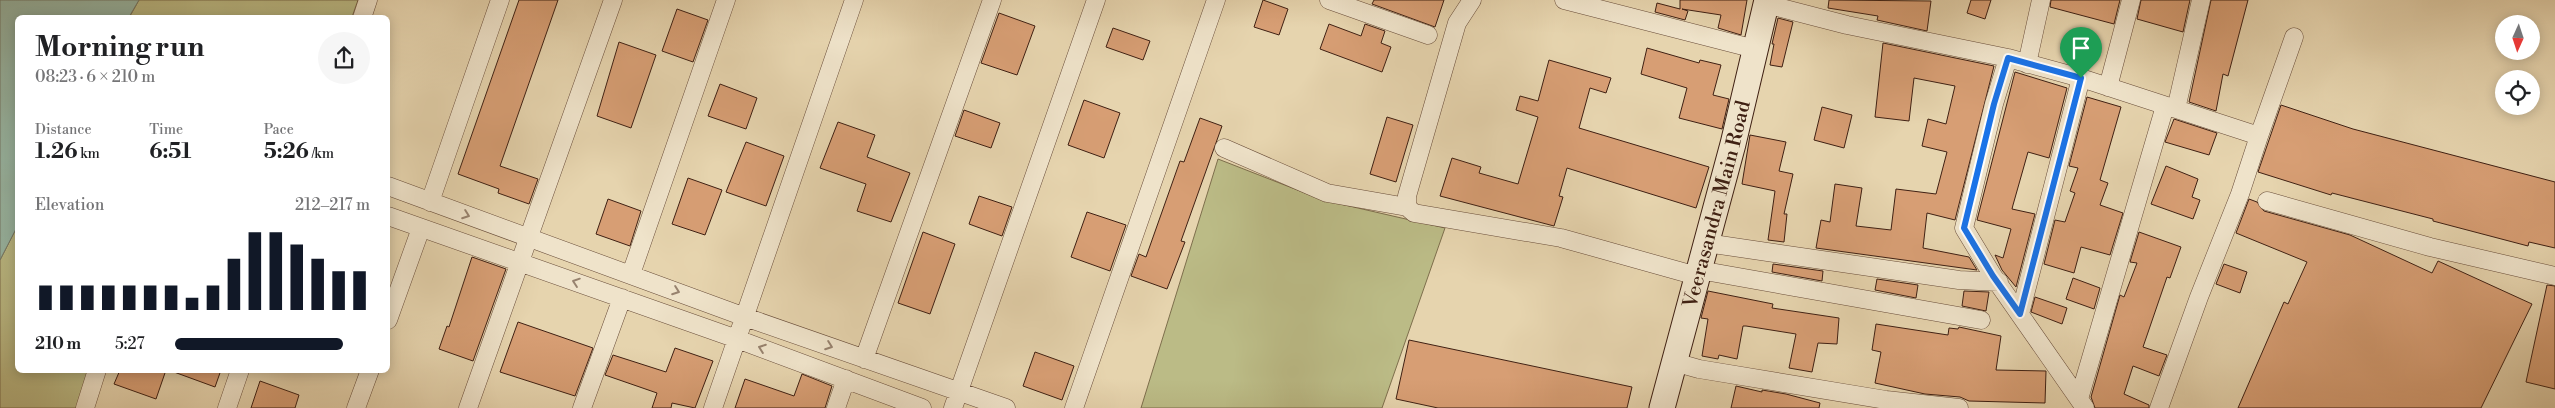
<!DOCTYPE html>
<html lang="en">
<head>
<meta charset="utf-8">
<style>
	body { margin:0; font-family:"Libre Bodoni",serif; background:#f6f6f6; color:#202124; height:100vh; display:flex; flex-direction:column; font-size:19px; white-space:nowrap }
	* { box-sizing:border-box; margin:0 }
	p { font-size:16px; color:#757577 }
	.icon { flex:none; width:28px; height:28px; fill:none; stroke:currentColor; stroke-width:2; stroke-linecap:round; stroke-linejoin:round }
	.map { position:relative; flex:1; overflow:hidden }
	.panel { position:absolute; left:15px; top:15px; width:375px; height:358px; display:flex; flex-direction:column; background:#fff; border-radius:8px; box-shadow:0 2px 12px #0003 }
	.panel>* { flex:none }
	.needle { width:32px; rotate:183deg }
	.fabs { position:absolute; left:2495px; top:15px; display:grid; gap:10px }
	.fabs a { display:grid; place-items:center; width:45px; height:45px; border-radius:50%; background:#fff; box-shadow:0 2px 12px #0003; font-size:25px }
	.pin { position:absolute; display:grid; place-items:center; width:42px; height:42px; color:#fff; margin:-51px -21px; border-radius:50% 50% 50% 0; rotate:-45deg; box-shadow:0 0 5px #0007 }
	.pin .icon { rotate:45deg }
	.round { display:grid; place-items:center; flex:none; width:52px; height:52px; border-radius:26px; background:#f6f6f6 }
	.headline { display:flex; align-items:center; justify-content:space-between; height:85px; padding:0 20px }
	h1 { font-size:28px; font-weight:700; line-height:38px }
	.stats { display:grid; grid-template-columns:repeat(3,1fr); gap:8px; height:85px; padding:5px 20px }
	.stats div { display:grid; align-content:center }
	.stats b { font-size:21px; font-weight:700 }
	.stats small { font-size:14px; font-weight:400 }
	.stats p { font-size:14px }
	.chart { height:140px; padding:10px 20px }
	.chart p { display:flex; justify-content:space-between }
	.chart svg { width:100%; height:90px; margin-top:5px; stroke:#111827; stroke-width:6 }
	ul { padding:0 20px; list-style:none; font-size:16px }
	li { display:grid; grid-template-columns:80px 60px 1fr; align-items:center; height:38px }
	li i { height:12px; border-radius:6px; background:#111827 }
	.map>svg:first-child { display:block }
	.green { fill:#bbbb86; stroke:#7d6e4c }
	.water { fill:#97b8a7; stroke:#747b6c }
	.building { fill:#d79e74; stroke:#3f2013 }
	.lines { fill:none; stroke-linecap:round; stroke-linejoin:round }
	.street-casing { stroke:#694d3a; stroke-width:19 }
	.secondary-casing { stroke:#3f2013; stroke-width:27 }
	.street { stroke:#efe3ca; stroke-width:18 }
	.secondary { stroke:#efe3ca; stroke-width:25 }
	.oneway { stroke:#97826e }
	.route-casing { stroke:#fff; stroke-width:10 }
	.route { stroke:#1a73e8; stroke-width:6 }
	.labels { text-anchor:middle; stroke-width:4; stroke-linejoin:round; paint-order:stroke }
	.street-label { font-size:20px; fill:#3f2013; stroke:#efe3ca }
</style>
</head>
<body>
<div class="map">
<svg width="2555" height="408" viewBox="0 0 2555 408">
	<rect width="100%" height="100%" fill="#e6d4ae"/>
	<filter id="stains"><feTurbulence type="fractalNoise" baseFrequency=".004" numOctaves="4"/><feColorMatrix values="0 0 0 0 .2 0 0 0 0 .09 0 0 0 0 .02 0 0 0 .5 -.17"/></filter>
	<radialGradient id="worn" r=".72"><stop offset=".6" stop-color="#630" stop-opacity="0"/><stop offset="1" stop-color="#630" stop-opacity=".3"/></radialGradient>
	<path class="green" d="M 139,0 L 358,0 L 352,17 L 129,18 Z
		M 1218,159 L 1323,200 L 1445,228 L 1382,408 L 1141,408 Z
		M 17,227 L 18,370 L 90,370 L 78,408 L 0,408 L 0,260 Z"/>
	<path class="water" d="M 0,0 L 139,0 L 129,17 L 18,18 L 17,227 L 0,260 Z"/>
	<path class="building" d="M 519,0 L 558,0 L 500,166 L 538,179 L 529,204 L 498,193 L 499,189 L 458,174 Z
		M 1263,0 L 1288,9 L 1279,35 L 1254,27 Z
		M 1374,0 L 1444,0 L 1435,27 L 1372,4 Z
		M 1680,0 L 1747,0 L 1741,35 L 1718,28 L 1721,15 L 1682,9 L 1688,11 L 1685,20 L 1655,12 L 1657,3 L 1680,9 Z
		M 1829,0 L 1931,1 L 1927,31 L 1877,20 L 1878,16 L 1828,8 Z
		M 1971,0 L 1991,0 L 1985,19 L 1967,13 Z
		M 2051,0 L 2120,0 L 2114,24 L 2050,7 Z
		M 2141,0 L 2190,0 L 2183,32 L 2137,19 Z
		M 2211,0 L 2248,0 L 2228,76 L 2223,74 L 2216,111 L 2189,102 Z
		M 677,9 L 708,20 L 693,62 L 662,51 Z
		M 999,13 L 1035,26 L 1017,75 L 981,63 Z
		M 1778,18 L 1793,22 L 1782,67 L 1770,65 L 1774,44 L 1772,44 Z
		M 1329,24 L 1361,36 L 1365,24 L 1385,31 L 1381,43 L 1391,47 L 1382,72 L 1320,49 Z
		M 1113,28 L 1150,41 L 1143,60 L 1106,47 Z
		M 619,42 L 656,55 L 631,128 L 597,116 Z
		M 1883,43 L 1994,66 L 1955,220 L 1927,213 L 1923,248 L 1969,257 L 1977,270 L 1816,248 L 1821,220 L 1830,222 L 1835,184 L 1862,188 L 1856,226 L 1891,230 L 1896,189 L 1936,194 L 1947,152 L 1922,146 L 1928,119 L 1946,124 L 1955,86 L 1914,78 L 1909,121 L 1875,117 Z
		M 1647,48 L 1699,63 L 1700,60 L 1721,65 L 1713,95 L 1729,99 L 1722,129 L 1679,118 L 1687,88 L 1641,74 Z
		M 1549,60 L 1611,78 L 1606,93 L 1590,88 L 1579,128 L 1709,167 L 1696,208 L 1567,168 L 1559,196 L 1563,197 L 1554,226 L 1440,196 L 1452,158 L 1481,167 L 1479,173 L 1518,184 L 1538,117 L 1516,110 L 1520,96 L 1538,101 Z
		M 2015,72 L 2067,88 L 2049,158 L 2028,152 L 2013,205 L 2012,209 L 2035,214 L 2016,287 L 2002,270 L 1995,255 L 2003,258 L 2011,229 L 1977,220 Z
		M 720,84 L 757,98 L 746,129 L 708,116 Z
		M 2087,97 L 2121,107 L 2100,180 L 2108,183 L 2100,205 L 2123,213 L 2110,255 L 2081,247 L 2074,273 L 2044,264 L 2055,220 L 2065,222 L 2075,193 L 2070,191 L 2078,168 L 2069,166 Z
		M 1084,100 L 1120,113 L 1104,158 L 1068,145 Z
		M 2281,105 L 2353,129 L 2555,182 L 2555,248 L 2529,242 L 2528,246 L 2433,221 L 2433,219 L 2332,193 L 2331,195 L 2258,172 Z
		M 1822,107 L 1852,115 L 1844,148 L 1814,140 Z
		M 964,110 L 1000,123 L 991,148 L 955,136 Z
		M 1387,117 L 1413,125 L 1396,182 L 1370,174 Z
		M 1200,118 L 1222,126 L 1181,241 L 1185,242 L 1167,289 L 1131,276 L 1139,254 L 1146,257 L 1180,161 L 1184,162 Z
		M 2174,119 L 2217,133 L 2209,155 L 2165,142 Z
		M 838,122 L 875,135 L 867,157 L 910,173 L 891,222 L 857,211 L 866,184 L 820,168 Z
		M 1750,135 L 1786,142 L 1779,171 L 1793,174 L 1784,214 L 1787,214 L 1784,242 L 1768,240 L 1775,191 L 1742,184 Z
		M 746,142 L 784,156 L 766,206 L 726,192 Z
		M 2166,166 L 2198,179 L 2192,197 L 2200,200 L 2193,219 L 2151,204 Z
		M 688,178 L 722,190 L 705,235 L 672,224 Z
		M 979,196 L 1012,207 L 1002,236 L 969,224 Z
		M 608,199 L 641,211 L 630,246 L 596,234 Z
		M 2249,199 L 2257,202 L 2264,211 L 2350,235 L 2432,273 L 2438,261 L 2532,304 L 2481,408 L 2238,408 L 2284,302 L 2288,304 L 2307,262 L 2236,233 Z
		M 1087,212 L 1126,225 L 1110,271 L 1071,257 Z
		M 923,232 L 955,244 L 930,314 L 898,303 Z
		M 2139,232 L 2181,247 L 2170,278 L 2167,277 L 2143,347 L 2167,355 L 2159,376 L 2133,366 L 2124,394 L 2149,405 L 2149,408 L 2095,408 L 2091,397 L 2120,295 L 2124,297 L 2137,263 L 2130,262 Z
		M 472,257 L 506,269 L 473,361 L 439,349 L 447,326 L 449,327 Z
		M 1773,264 L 1823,271 L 1822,281 L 1772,272 Z
		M 2224,264 L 2247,272 L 2240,293 L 2216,284 Z
		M 2073,278 L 2100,288 L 2094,309 L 2066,299 Z
		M 1877,279 L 1918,285 L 1916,298 L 1875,290 Z
		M 2547,285 L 2555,286 L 2555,389 L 2526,382 Z
		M 1708,291 L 1773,304 L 1772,308 L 1839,318 L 1837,344 L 1818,343 L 1812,372 L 1789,368 L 1796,334 L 1746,326 L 1743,326 L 1737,359 L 1719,355 L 1718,359 L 1702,356 L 1708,319 L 1701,318 Z
		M 1964,291 L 1989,292 L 1986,311 L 1962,306 Z
		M 2035,297 L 2067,308 L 2062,324 L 2031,312 Z
		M 518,322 L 593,348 L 575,396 L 500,372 Z
		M 1876,324 L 1948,335 L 1949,328 L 1958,329 L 1959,327 L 2001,336 L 1996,370 L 2046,371 L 2045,403 L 1969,401 L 1960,397 L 1925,394 L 1875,383 L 1881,352 L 1872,350 Z
		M 1409,340 L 1632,387 L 1627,408 L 1438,408 L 1396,399 Z
		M 675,348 L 713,361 L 695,408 L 672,403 L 671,408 L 652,408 L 657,393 L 605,375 L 613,355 L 666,372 Z
		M 1035,352 L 1074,366 L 1062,400 L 1023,386 Z
		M 120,370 L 166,370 L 156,399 L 114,384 Z
		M 174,370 L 221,370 L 215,387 L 174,372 Z
		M 802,374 L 832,386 L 825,408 L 735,408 L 745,379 L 794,396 Z
		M 260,381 L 299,395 L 295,408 L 251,408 Z
		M 1736,386 L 1762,392 L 1762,390 L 1786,394 L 1820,403 L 1819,408 L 1731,408 Z"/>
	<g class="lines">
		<g class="street-casing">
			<path id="street" d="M 1329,0 L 1428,35
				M 1472,0 L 1457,23 L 1407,196 L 1407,207 L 1414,213 L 1561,238 L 1697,276
				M 1564,0 L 1755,49
				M 1766,4 L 1847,25 L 2008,58 L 2081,78 L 2259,136 L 2240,194 L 2199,297 L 2159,408
				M 362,18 L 368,0
				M 2008,58 L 1994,104 L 1964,228 L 1993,276 L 2085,408
				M 2027,64 L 2041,0
				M 2108,87 L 2131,0
				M 2176,109 L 2201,0
				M 2259,136 L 2294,37
				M 1224,148 L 1327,193 L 1407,207
				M 388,186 L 745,317 L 1006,408
				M 2267,201 L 2430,247 L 2555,276
				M 430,202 L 500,0
				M 388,216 L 737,339 L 922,408
				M 1706,243 L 1959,280 L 1999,282
				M 1699,270 L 1981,320
				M 631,274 L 726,0
				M 2020,314 L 2081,78
				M 388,320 L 421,228
				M 864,359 L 992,0
				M 1674,362 L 1699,369 L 1886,400 L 1959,408
				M 2079,399 L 2165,106
				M 85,408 L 97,370
				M 227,408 L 240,370
				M 356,408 L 370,370
				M 468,408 L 613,0
				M 582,408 L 622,298
				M 713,408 L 854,0
				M 836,408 L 846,379
				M 953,408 L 1096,0
				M 1074,408 L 1216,0"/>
		</g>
		<g class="secondary-casing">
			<g id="secondary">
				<path id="s1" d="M 1662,408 L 1733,144 L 1767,0"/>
			</g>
		</g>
		<use href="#street" class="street"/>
		<use href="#secondary" class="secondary"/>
	</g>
	<defs><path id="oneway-chevron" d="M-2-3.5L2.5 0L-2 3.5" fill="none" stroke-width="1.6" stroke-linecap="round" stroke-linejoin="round" transform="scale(1.25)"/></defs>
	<g class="oneway">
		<use href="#oneway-chevron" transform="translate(466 215) rotate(20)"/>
		<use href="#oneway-chevron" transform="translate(576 282) rotate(-161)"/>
		<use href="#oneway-chevron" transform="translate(676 291) rotate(20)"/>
		<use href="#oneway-chevron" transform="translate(829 346) rotate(20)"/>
		<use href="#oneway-chevron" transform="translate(762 348) rotate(-160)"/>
	</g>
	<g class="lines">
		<g class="route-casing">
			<path id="route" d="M 2008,58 L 2081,78 L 2020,314 L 1993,276 L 1964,228 L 1994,104 Z"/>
		</g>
		<use href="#route" class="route"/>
	</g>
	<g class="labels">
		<g class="street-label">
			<text dy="7" stroke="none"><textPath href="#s1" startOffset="211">Veerasandra Main Road</textPath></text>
		</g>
	</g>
	<rect width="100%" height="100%" filter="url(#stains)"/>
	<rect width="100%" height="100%" fill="url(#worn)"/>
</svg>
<div class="fabs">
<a><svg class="needle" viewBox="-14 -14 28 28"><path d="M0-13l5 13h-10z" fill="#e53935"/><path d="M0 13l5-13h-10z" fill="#757577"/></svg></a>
<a><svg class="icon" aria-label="locate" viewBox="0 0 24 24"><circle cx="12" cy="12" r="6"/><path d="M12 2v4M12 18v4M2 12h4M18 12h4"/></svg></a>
</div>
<div class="pin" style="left:2081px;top:78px;background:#1e9e55"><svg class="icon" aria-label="arrive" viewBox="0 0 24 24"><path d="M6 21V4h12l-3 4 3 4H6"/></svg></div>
<section class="panel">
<div class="headline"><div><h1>Morning run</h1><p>08:23 · 6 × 210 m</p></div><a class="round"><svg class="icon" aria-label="share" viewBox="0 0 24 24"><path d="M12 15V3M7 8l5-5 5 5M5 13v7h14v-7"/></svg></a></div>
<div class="stats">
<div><p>Distance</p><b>1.26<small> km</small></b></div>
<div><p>Time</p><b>6:51</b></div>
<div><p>Pace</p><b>5:26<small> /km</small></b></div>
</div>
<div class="chart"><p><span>Elevation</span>212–217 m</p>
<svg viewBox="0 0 160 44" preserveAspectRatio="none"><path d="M5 44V32M15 44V32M25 44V32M35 44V32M45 44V32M55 44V32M65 44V32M75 44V38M85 44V32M95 44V19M105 44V6M115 44V6M125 44V12M135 44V19M145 44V25M155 44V25"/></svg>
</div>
<ul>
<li><b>210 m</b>5:27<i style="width:86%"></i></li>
</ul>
</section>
</div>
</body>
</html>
